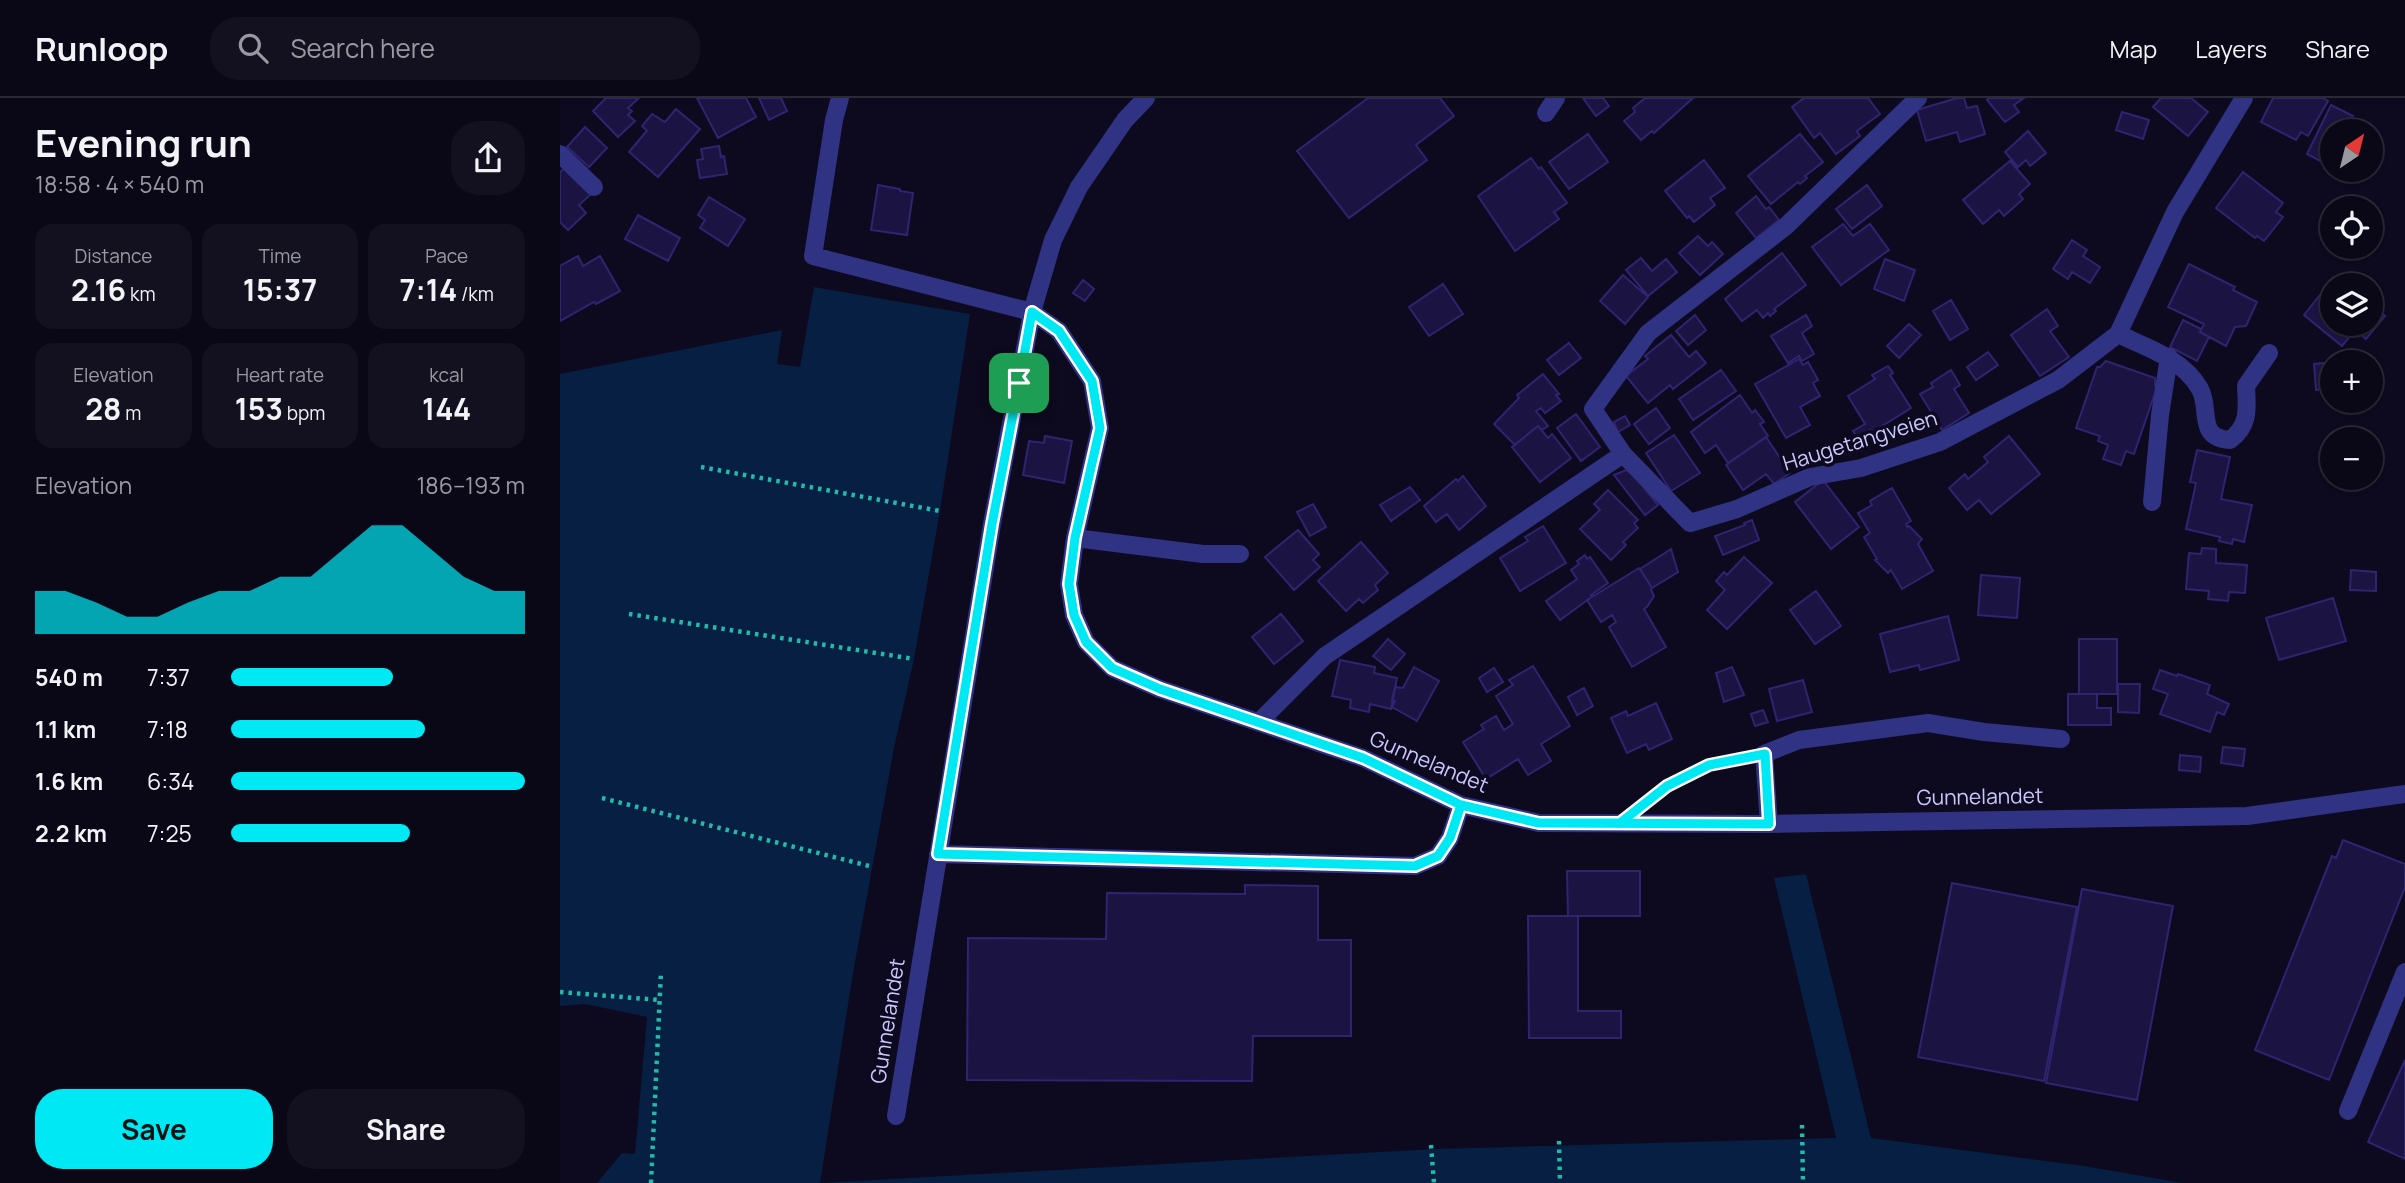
<!DOCTYPE html>
<html lang="en">
<head>
<meta charset="utf-8">
<style>
	body { margin:0; font-family:Manrope,sans-serif; background:#131120; color:#f1f3f6; height:100vh; display:flex; flex-direction:column; font-size:26px; white-space:nowrap }
	* { box-sizing:border-box; margin:0 }
	p { font-size:23px; color:#999aa1 }
	.icon { flex:none; width:38px; height:38px; fill:none; stroke:currentColor; stroke-width:2; stroke-linecap:round; stroke-linejoin:round }
	.map { position:relative; flex:1; overflow:hidden }
	.sheet { display:flex; flex-direction:column; background:#0a0817; width:560px }
	.sheet>* { flex:none }
	.needle { width:46px; rotate:35deg }
	.buttons { position:absolute; left:1760px; top:21px; display:grid; gap:14px }
	.buttons a { display:grid; place-items:center; width:63px; height:63px; border-radius:50%; background:#0a0817; box-shadow:0 2px 5px #0004,0 0 0 2px #2a2936; font-size:35px }
	.pin { position:absolute; display:grid; place-items:center; width:60px; height:60px; color:#fff; margin:-30px; border-radius:14px; box-shadow:0 4px 10px #0006 }
	.round { display:grid; place-items:center; flex:none; width:74px; height:74px; border-radius:28px; background:#131120 }
	.head { display:flex; align-items:center; justify-content:space-between; height:119px; padding:0 35px }
	h1 { font-size:38px; font-weight:700; line-height:52px }
	.stats { display:grid; grid-template-columns:repeat(3,1fr); gap:10px; height:119px; padding:7px 35px }
	.stats div { display:grid; align-content:center; border-radius:18px; background:#131120; text-align:center }
	.stats b { font-size:30px; font-weight:700 }
	.stats small { font-size:19px; font-weight:400 }
	.stats p { font-size:19px }
	.chart { height:196px; padding:14px 35px }
	.chart p { display:flex; justify-content:space-between }
	.chart svg { width:100%; height:126px; margin-top:7px; fill:#00e8f3; opacity:.7 }
	.action { display:flex; gap:14px; margin-top:auto; padding:14px 35px }
	.action a { flex:1; height:80px; border-radius:28px; background:#00e8f3; color:#111; font-size:28px; font-weight:700; line-height:80px; text-align:center }
	.action a+a { background:#131120; color:#f1f3f6 }
	ul { padding:0 35px; list-style:none; font-size:23px }
	li { display:grid; grid-template-columns:112px 84px 1fr; align-items:center; height:52px }
	li i { height:18px; border-radius:9px; background:#00e8f3 }
	header { display:flex; align-items:center; gap:42px; box-sizing:border-box; height:98px; padding:0 35px; background:#0a0817; border-bottom:2px solid #2a2936 }
	header strong { font-size:33px }
	nav { display:flex; gap:38px; margin-inline-start:auto; font-size:24px }
	.search { width:490px; height:63px; background:#131120; display:flex; align-items:center; gap:18px; box-sizing:border-box; padding:0 24px; border-radius:28px; color:#999aa1; font-size:26px }
	main { display:flex; flex:1; min-height:0 }
	.map>svg:first-child { display:block }
	.water { fill:#061f42 }
	.building { fill:#1b1442; stroke:#2f2470; stroke-width:2 }
	.lines { fill:none; stroke-linecap:round; stroke-linejoin:round }
	.path { stroke:#22baa8; stroke-width:4.5; stroke-dasharray:3.5 5; stroke-linecap:butt }
	.minor { stroke:#303283; stroke-width:18 }
	.route-casing { stroke:#fff; stroke-width:14 }
	.route { stroke:#00e8f3; stroke-width:9 }
	.labels { text-anchor:middle; stroke-width:7; stroke-linejoin:round; paint-order:stroke }
	.street-label { font-size:21px; fill:#cbc8ff; stroke:#0d0a1f }
</style>
</head>
<body>
<header>
<strong>Runloop</strong>
<div class="search"><svg class="icon" aria-label="search" viewBox="0 0 24 24"><circle cx="10" cy="10" r="6"/><path d="M15 15l6 6"/></svg>Search here</div>
<nav><a>Map</a><a>Layers</a><a>Share</a></nav>
</header>
<main>
<section class="sheet">
<div class="head"><div><h1>Evening run</h1><p>18:58 · 4 × 540 m</p></div><a class="round"><svg class="icon" aria-label="share" viewBox="0 0 24 24"><path d="M12 15V3M7 8l5-5 5 5M5 13v7h14v-7"/></svg></a></div>
<div class="stats">
<div><p>Distance</p><b>2.16<small> km</small></b></div>
<div><p>Time</p><b>15:37</b></div>
<div><p>Pace</p><b>7:14<small> /km</small></b></div>
</div>
<div class="stats">
<div><p>Elevation</p><b>28<small> m</small></b></div>
<div><p>Heart rate</p><b>153<small> bpm</small></b></div>
<div><p>kcal</p><b>144</b></div>
</div>
<div class="chart"><p><span>Elevation</span>186–193 m</p>
<svg viewBox="0 0 160 44" preserveAspectRatio="none"><path d="M0 44V29L10 29L20 33L30 38L40 38L50 33L60 29L70 29L80 24L90 24L100 15L110 6L120 6L130 15L140 24L150 29L160 29V44z"/></svg>
</div>
<ul>
<li><b>540 m</b>7:37<i style="width:55%"></i></li>
<li><b>1.1 km</b>7:18<i style="width:66%"></i></li>
<li><b>1.6 km</b>6:34<i style="width:100%"></i></li>
<li><b>2.2 km</b>7:25<i style="width:61%"></i></li>
</ul>
<div class="action"><a>Save</a><a>Share</a></div>
</section>
<div class="map">
<svg width="1845" height="1085" viewBox="0 0 1845 1085">
	<rect width="100%" height="100%" fill="#0d0a1f"/>
	<path class="water" d="M 254,189 L 410,216 L 380,413 L 354,561 L 334,650 L 293,875 L 260,1085 L 875,1051 L 1276,1040 L 1214,780 L 1246,776 L 1311,1040 L 1524,1068 L 1623,1085 L 37,1085 L 62,1055 L 75,1056 L 87,919 L 25,906 L 0,908 L 0,276 L 222,232 L 217,266 L 240,269 Z"/>
	<path class="building" d="M 46,0 L 79,0 L 68,10 L 72,13 L 68,17 L 75,23 L 58,39 L 33,13 Z
		M 137,0 L 186,0 L 196,19 L 158,40 Z
		M 199,0 L 221,0 L 227,13 L 209,22 Z
		M 808,0 L 880,0 L 894,18 L 856,47 L 867,62 L 789,120 L 737,53 Z
		M 1023,0 L 1043,0 L 1049,8 L 1036,18 Z
		M 1085,0 L 1133,0 L 1094,35 L 1092,33 L 1081,42 L 1064,23 L 1075,14 L 1073,10 Z
		M 1244,0 L 1308,0 L 1320,16 L 1297,33 L 1300,38 L 1276,56 L 1260,35 L 1254,40 L 1232,9 Z
		M 1397,0 L 1404,0 L 1407,10 L 1417,8 L 1425,36 L 1400,44 L 1397,34 L 1366,43 L 1357,12 Z
		M 1429,0 L 1464,0 L 1454,7 L 1459,14 L 1445,24 L 1427,2 Z
		M 1601,0 L 1631,0 L 1648,14 L 1628,38 L 1593,9 Z
		M 1713,0 L 1763,0 L 1768,3 L 1748,38 L 1741,34 L 1736,42 L 1701,24 Z
		M 1771,7 L 1793,18 L 1785,33 L 1773,33 L 1773,58 L 1768,67 L 1747,56 Z
		M 116,11 L 140,31 L 98,79 L 69,54 L 85,35 L 87,33 L 82,28 L 92,16 L 105,24 Z
		M 1562,14 L 1589,22 L 1583,41 L 1556,32 Z
		M 25,29 L 47,50 L 29,69 L 7,49 Z
		M 1468,33 L 1486,55 L 1470,68 L 1466,62 L 1458,69 L 1445,54 Z
		M 1028,36 L 1048,64 L 1009,91 L 989,64 Z
		M 1240,36 L 1263,64 L 1245,78 L 1247,80 L 1240,86 L 1238,84 L 1211,106 L 1188,78 Z
		M 159,48 L 161,59 L 164,58 L 167,76 L 140,80 L 137,62 L 143,61 L 141,51 Z
		M 971,60 L 979,71 L 981,69 L 1007,105 L 994,114 L 999,121 L 955,153 L 918,98 Z
		M 1144,62 L 1165,90 L 1150,100 L 1155,107 L 1134,124 L 1129,118 L 1127,120 L 1105,93 Z
		M 1450,63 L 1470,86 L 1459,96 L 1463,101 L 1444,118 L 1439,112 L 1423,126 L 1403,102 Z
		M 7,68 L 31,96 L 19,107 L 26,115 L 8,132 L 0,124 L 0,74 Z
		M 1683,74 L 1723,105 L 1716,114 L 1723,119 L 1704,143 L 1697,138 L 1695,140 L 1656,110 Z
		M 318,87 L 340,91 L 340,93 L 353,95 L 347,137 L 311,132 Z
		M 1307,87 L 1322,108 L 1292,131 L 1276,111 Z
		M 1196,98 L 1206,111 L 1209,109 L 1219,122 L 1196,140 L 1176,115 Z
		M 149,99 L 185,121 L 168,148 L 140,130 L 145,122 L 138,117 Z
		M 78,117 L 120,140 L 108,163 L 65,141 Z
		M 1283,126 L 1293,138 L 1310,126 L 1329,152 L 1281,187 L 1252,149 Z
		M 1138,138 L 1148,148 L 1152,144 L 1163,156 L 1140,177 L 1119,155 Z
		M 1512,142 L 1527,152 L 1523,158 L 1540,169 L 1530,185 L 1512,174 L 1508,181 L 1493,171 Z
		M 1222,155 L 1246,187 L 1214,211 L 1216,213 L 1210,218 L 1208,215 L 1203,220 L 1197,212 L 1182,223 L 1165,201 Z
		M 18,158 L 23,168 L 40,158 L 60,193 L 36,206 L 34,204 L 0,223 L 0,168 Z
		M 1081,160 L 1092,173 L 1106,161 L 1117,174 L 1088,198 L 1066,172 Z
		M 1325,161 L 1355,172 L 1344,203 L 1314,191 Z
		M 1629,166 L 1675,189 L 1673,192 L 1697,204 L 1686,228 L 1675,229 L 1666,248 L 1640,234 L 1644,226 L 1608,209 Z
		M 1063,177 L 1088,199 L 1065,226 L 1040,203 Z
		M 523,182 L 534,191 L 525,203 L 513,195 Z
		M 1771,183 L 1777,187 L 1773,187 L 1773,226 L 1811,226 L 1811,207 L 1825,218 L 1806,241 L 1795,232 L 1782,248 L 1744,217 Z
		M 883,186 L 903,216 L 869,238 L 849,209 Z
		M 1391,202 L 1408,231 L 1390,242 L 1373,213 Z
		M 1487,211 L 1498,228 L 1490,233 L 1509,259 L 1480,278 L 1451,237 Z
		M 1135,217 L 1146,232 L 1128,247 L 1116,233 Z
		M 1246,217 L 1252,228 L 1242,235 L 1254,256 L 1242,263 L 1239,258 L 1228,265 L 1211,238 Z
		M 1623,222 L 1641,231 L 1640,234 L 1649,239 L 1637,263 L 1610,249 Z
		M 1349,226 L 1361,237 L 1339,260 L 1327,248 Z
		M 1111,237 L 1129,259 L 1136,253 L 1146,265 L 1113,291 L 1110,287 L 1088,305 L 1066,278 L 1088,261 L 1085,258 Z
		M 1009,245 L 1021,260 L 999,277 L 987,262 Z
		M 1428,254 L 1438,267 L 1416,282 L 1407,269 Z
		M 1239,261 L 1243,267 L 1248,264 L 1258,282 L 1253,285 L 1260,298 L 1240,309 L 1250,327 L 1226,340 L 1195,286 Z
		M 1546,263 L 1595,280 L 1595,288 L 1597,289 L 1574,356 L 1566,353 L 1561,367 L 1543,361 L 1548,347 L 1538,343 L 1540,338 L 1516,330 L 1537,269 L 1540,269 Z
		M 1773,264 L 1773,291 L 1756,292 L 1754,266 Z
		M 1328,268 L 1333,275 L 1330,277 L 1351,310 L 1311,335 L 1310,332 L 1297,339 L 1293,333 L 1305,326 L 1288,298 L 1315,281 L 1312,277 Z
		M 1161,272 L 1176,293 L 1133,322 L 1119,301 Z
		M 1391,272 L 1400,287 L 1394,291 L 1409,315 L 1382,332 L 1360,296 L 1373,289 L 1371,285 Z
		M 983,276 L 999,296 L 996,297 L 1001,303 L 985,315 L 981,310 L 976,313 L 988,328 L 982,332 L 978,328 L 955,347 L 934,326 L 959,300 L 957,297 Z
		M 1180,297 L 1192,315 L 1195,312 L 1204,324 L 1200,326 L 1208,338 L 1168,365 L 1156,347 L 1145,355 L 1131,334 Z
		M 1096,310 L 1110,330 L 1089,346 L 1074,326 Z
		M 1016,316 L 1040,349 L 1021,363 L 997,330 Z
		M 1065,318 L 1070,327 L 1058,334 L 1054,324 Z
		M 978,328 L 988,340 L 992,336 L 1011,360 L 980,384 L 952,349 Z
		M 1114,337 L 1140,375 L 1111,393 L 1086,355 Z
		M 485,338 L 512,343 L 504,385 L 463,377 L 469,343 L 484,345 Z
		M 1449,338 L 1480,376 L 1431,416 L 1419,402 L 1407,412 L 1389,390 L 1405,376 L 1408,381 L 1428,364 L 1424,359 Z
		M 1206,339 L 1230,375 L 1214,386 L 1206,376 L 1183,392 L 1166,367 Z
		M 1637,352 L 1670,359 L 1661,401 L 1692,407 L 1684,444 L 1673,441 L 1672,446 L 1659,443 L 1660,439 L 1626,431 L 1636,385 L 1630,384 Z
		M 1069,371 L 1098,407 L 1085,417 L 1054,377 Z
		M 903,378 L 926,408 L 899,432 L 887,416 L 876,424 L 864,408 L 896,381 L 898,383 Z
		M 1263,382 L 1299,429 L 1271,451 L 1235,404 Z
		M 850,389 L 860,402 L 831,423 L 820,407 Z
		M 1332,390 L 1351,423 L 1346,426 L 1347,429 L 1349,428 L 1362,441 L 1358,446 L 1373,473 L 1342,491 L 1331,472 L 1328,475 L 1315,462 L 1317,461 L 1304,439 L 1310,435 L 1298,415 L 1312,407 L 1310,403 Z
		M 1048,392 L 1078,422 L 1074,425 L 1078,430 L 1063,444 L 1066,447 L 1051,462 L 1020,431 L 1040,412 L 1034,406 Z
		M 753,406 L 766,429 L 750,438 L 737,414 Z
		M 1192,422 L 1199,442 L 1163,457 L 1155,438 L 1185,427 L 1184,425 Z
		M 983,428 L 1006,465 L 960,493 L 940,460 L 968,443 L 965,439 Z
		M 738,432 L 759,456 L 753,462 L 760,469 L 734,492 L 705,459 Z
		M 801,444 L 828,475 L 815,487 L 818,492 L 803,505 L 799,501 L 786,513 L 758,483 Z
		M 1642,450 L 1656,451 L 1656,465 L 1687,467 L 1685,495 L 1669,494 L 1668,503 L 1648,501 L 1649,493 L 1626,491 L 1629,455 L 1641,456 Z
		M 1111,451 L 1118,474 L 1092,490 L 1080,471 Z
		M 1025,457 L 1027,461 L 1030,459 L 1048,485 L 1031,497 L 1033,498 L 1000,522 L 986,503 L 1017,481 L 1011,472 L 1019,466 L 1017,463 Z
		M 1184,459 L 1212,485 L 1167,531 L 1147,512 L 1165,492 L 1156,483 L 1164,474 L 1167,477 Z
		M 1079,470 L 1092,490 L 1091,492 L 1094,498 L 1087,509 L 1084,511 L 1106,549 L 1072,569 L 1049,529 L 1056,524 L 1052,517 L 1041,524 L 1027,502 Z
		M 1791,472 L 1816,474 L 1816,493 L 1790,492 Z
		M 1421,477 L 1460,480 L 1457,520 L 1418,517 Z
		M 1256,493 L 1281,528 L 1255,546 L 1230,512 Z
		M 1773,500 L 1786,543 L 1719,562 L 1706,520 Z
		M 721,516 L 743,543 L 714,566 L 692,539 Z
		M 1388,518 L 1399,562 L 1360,572 L 1359,567 L 1330,574 L 1320,536 Z
		M 828,541 L 845,556 L 831,572 L 813,558 Z
		M 1519,541 L 1557,541 L 1557,596 L 1519,596 Z
		M 780,562 L 815,569 L 814,575 L 837,580 L 831,611 L 810,606 L 809,614 L 790,610 L 791,602 L 772,598 Z
		M 973,568 L 1010,628 L 981,646 L 991,663 L 968,677 L 958,661 L 926,681 L 903,644 L 924,631 L 921,627 L 936,618 L 944,632 L 953,626 L 936,598 L 953,587 L 949,582 Z
		M 854,569 L 879,583 L 857,623 L 832,609 L 835,603 L 832,602 L 835,589 L 843,590 Z
		M 1172,569 L 1184,597 L 1164,604 L 1156,575 Z
		M 934,570 L 943,584 L 927,594 L 919,580 Z
		M 1600,572 L 1617,578 L 1618,576 L 1650,587 L 1647,596 L 1669,606 L 1664,617 L 1657,614 L 1650,634 L 1600,616 L 1608,596 L 1593,591 Z
		M 1243,582 L 1252,614 L 1217,623 L 1209,591 Z
		M 1558,586 L 1580,586 L 1579,615 L 1558,614 Z
		M 1024,590 L 1033,608 L 1017,617 L 1008,599 Z
		M 1508,596 L 1537,596 L 1537,610 L 1551,610 L 1551,627 L 1508,627 Z
		M 1096,605 L 1112,641 L 1089,652 L 1086,646 L 1067,655 L 1051,620 L 1066,613 L 1068,618 Z
		M 1203,612 L 1208,624 L 1195,628 L 1191,616 Z
		M 1663,649 L 1685,651 L 1683,668 L 1661,665 Z
		M 1620,657 L 1641,659 L 1640,674 L 1619,672 Z
		M 1783,742 L 1845,766 L 1845,789 L 1769,982 L 1695,952 L 1772,758 L 1776,760 Z
		M 1007,773 L 1080,773 L 1080,818 L 1008,818 Z
		M 1392,785 L 1517,809 L 1484,983 L 1358,959 Z
		M 685,787 L 758,788 L 758,842 L 791,842 L 791,938 L 693,938 L 692,983 L 407,982 L 408,840 L 546,841 L 547,795 L 685,796 Z
		M 1522,791 L 1613,808 L 1577,1002 L 1486,985 Z
		M 968,818 L 1018,818 L 1018,913 L 1061,913 L 1061,940 L 969,940 Z
		M 1845,962 L 1845,1061 L 1808,1044 Z"/>
	<g class="lines">
		<path class="path" d="M 141,369 L 380,413
			M 69,516 L 354,561
			M 42,700 L 313,769
			M 1091,701 C 1118,679 1147,668 1181,661
			M 0,894 L 99,902
			M 1242,1027 L 1243,1085
			M 999,1043 L 1000,1085
			M 871,1047 L 874,1085
			M 91,1085 L 101,874"/>
		<path class="minor" d="M 280,0 L 274,22 L 253,158 L 472,214 L 499,233 L 532,283 L 540,330 L 515,440 L 509,486 L 514,517 L 526,544 L 552,570 L 600,591 L 803,660 L 901,707 L 979,725 L 1209,726 L 1687,718 L 1845,696
			M 1358,0 L 1225,129 L 1088,235 L 1033,311 L 1063,356 L 1130,425 L 1177,411 L 1250,379 L 1301,370 L 1380,344 L 1498,282 L 1558,236 L 1615,114 L 1684,0
			M 986,15 L 996,0
			M 0,56 L 34,89
			M 1558,236 C 1588,250 1623,261 1640,291 C 1651,311 1636,340 1670,342 C 1690,327 1687,310 1686,288 L 1709,255
			M 1592,404 L 1600,317 L 1609,259
			M 515,440 L 643,456 L 680,456
			M 699,624 L 765,558 L 1063,356
			M 1209,726 L 1204,656 L 1239,642 L 1368,625 L 1424,634 L 1501,641
			M 378,756 L 855,768 L 878,758 L 890,740 L 901,707
			M 1788,1013 L 1845,874
			M 336,1018 L 432,426 L 472,214 L 493,142 L 519,89 L 565,22 L 586,0"/>
	</g>
	<g class="lines">
		<g class="route-casing">
			<path id="route" d="M 459,285 L 432,426 L 378,756 L 855,768 L 878,758 L 890,740 L 901,707 L 979,725 L 1060,725 L 1107,688 L 1149,667 L 1205,656 L 1209,726 L 979,725 L 901,707 L 803,660 L 600,591 L 552,570 L 526,544 L 514,517 L 509,486 L 515,440 L 540,330 L 532,283 L 499,233 L 472,214 L 459,285"/>
		</g>
		<use href="#route" class="route"/>
	</g>
	<g class="labels">
		<g class="street-label">
			<text transform="translate(1300 343) rotate(-17)" y="7">Haugetangveien</text>
			<text transform="translate(869 664) rotate(23)" y="7">Gunnelandet</text>
			<text transform="translate(1420 699) rotate(-1)" y="7">Gunnelandet</text>
			<text transform="translate(328 923) rotate(-81)" y="7">Gunnelandet</text>
		</g>
	</g>
</svg>
<div class="buttons">
<a><svg class="needle" viewBox="-14 -14 28 28"><path d="M0-13l5 13h-10z" fill="#e53935"/><path d="M0 13l5-13h-10z" fill="#999aa1"/></svg></a>
<a><svg class="icon" aria-label="locate" viewBox="0 0 24 24"><circle cx="12" cy="12" r="6"/><path d="M12 2v4M12 18v4M2 12h4M18 12h4"/></svg></a>
<a><svg class="icon" aria-label="layers" viewBox="0 0 24 24"><path d="M12 4l9 5-9 5-9-5zM3 14l9 5 9-5"/></svg></a>
<a>+</a>
<a>−</a>
</div>
<div class="pin" style="left:459px;top:285px;background:#1e9e55"><svg class="icon" aria-label="arrive" viewBox="0 0 24 24"><path d="M6 21V4h12l-3 4 3 4H6"/></svg></div>
</div>
</main>
</body>
</html>
